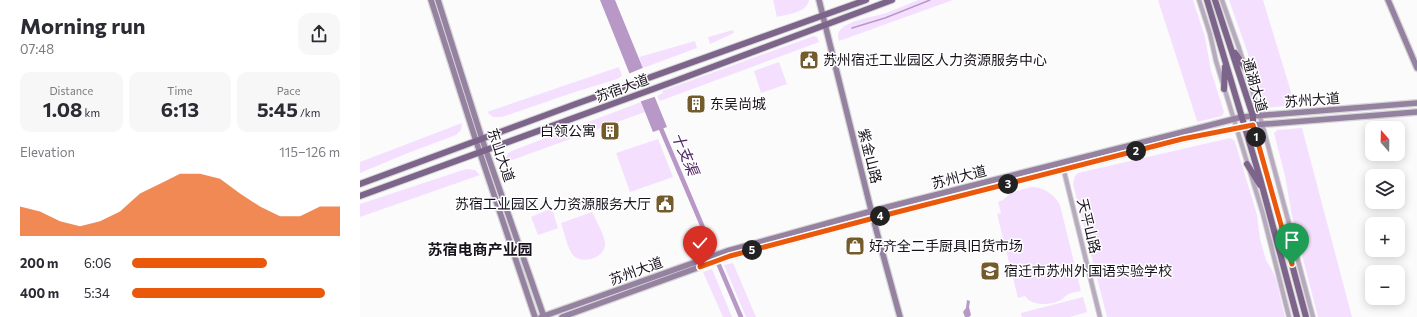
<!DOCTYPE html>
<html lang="en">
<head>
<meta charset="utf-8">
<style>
	body { margin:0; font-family:Commissioner,"Noto Sans SC",sans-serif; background:#f7f7f7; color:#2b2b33; height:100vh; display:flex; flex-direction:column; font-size:15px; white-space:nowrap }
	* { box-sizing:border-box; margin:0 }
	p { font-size:13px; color:#7c7c81 }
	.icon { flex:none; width:22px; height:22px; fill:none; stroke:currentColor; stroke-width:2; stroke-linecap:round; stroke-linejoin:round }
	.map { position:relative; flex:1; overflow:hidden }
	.sheet { display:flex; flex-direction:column; background:#fff; width:360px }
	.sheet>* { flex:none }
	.needle { width:26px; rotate:340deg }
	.tools { position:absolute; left:1005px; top:121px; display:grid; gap:8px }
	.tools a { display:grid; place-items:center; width:40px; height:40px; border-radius:8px; background:#fff; box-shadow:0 2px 10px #0003; font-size:20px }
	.pin { position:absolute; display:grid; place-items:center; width:34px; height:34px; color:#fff; margin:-41px -17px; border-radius:50% 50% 50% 0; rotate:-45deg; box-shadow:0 0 4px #0007 }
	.pin .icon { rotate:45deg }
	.km { position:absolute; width:20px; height:20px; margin:-10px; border-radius:50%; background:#222; color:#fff; font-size:11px; line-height:20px; text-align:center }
	.round { display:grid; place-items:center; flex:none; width:42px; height:42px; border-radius:12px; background:#f7f7f7 }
	.overview { display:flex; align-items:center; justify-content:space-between; height:68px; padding:0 20px }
	h1 { font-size:22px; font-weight:700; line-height:30px }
	.figures { display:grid; grid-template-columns:repeat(3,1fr); gap:6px; height:68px; padding:4px 20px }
	.figures div { display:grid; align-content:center; border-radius:10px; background:#f7f7f7; text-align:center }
	.figures b { font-size:20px; font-weight:700 }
	.figures small { font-size:11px; font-weight:400 }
	.figures p { font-size:11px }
	.chart { height:112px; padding:8px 20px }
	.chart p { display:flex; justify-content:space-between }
	.chart svg { width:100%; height:72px; margin-top:4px; fill:#ea580c; opacity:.7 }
	ul { padding:0 20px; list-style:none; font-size:13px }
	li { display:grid; grid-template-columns:64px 48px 1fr; align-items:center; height:30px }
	li i { height:10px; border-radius:5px; background:#ea580c }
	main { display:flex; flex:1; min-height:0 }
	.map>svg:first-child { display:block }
	.green { fill:#f4e0fe }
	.water { fill:#b798c6 }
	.pier { fill:#fbfbfb }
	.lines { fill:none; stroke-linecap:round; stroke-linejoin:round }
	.stream { stroke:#b798c6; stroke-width:1.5 }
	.canal { stroke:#b798c6; stroke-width:4.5 }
	.street-casing { stroke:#d7d6d7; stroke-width:6 }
	.secondary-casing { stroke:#d7d6d7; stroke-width:8 }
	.primary-casing { stroke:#d7d6d7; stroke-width:8 }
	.street { stroke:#b7a9be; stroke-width:4 }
	.secondary { stroke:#9581a0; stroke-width:5.5 }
	.primary { stroke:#7d648a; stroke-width:6 }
	.route-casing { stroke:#fff; stroke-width:8 }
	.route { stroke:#ea580c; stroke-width:5 }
	.labels { text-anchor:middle; stroke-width:3; stroke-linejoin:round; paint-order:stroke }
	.poi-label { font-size:14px; fill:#18121c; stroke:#fff; text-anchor:start }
	.street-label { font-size:14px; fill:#18121c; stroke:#fff }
	.water-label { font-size:15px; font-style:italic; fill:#512862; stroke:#fff }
	.neighbourhood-label { font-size:15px; font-weight:bold; fill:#18121c; stroke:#fff }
</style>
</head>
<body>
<main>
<section class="sheet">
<div class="overview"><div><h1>Morning run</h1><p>07:48</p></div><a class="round"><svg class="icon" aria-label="share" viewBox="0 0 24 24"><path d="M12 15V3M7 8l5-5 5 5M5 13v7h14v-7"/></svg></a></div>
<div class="figures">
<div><p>Distance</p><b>1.08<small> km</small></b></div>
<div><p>Time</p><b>6:13</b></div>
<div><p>Pace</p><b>5:45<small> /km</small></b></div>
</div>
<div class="chart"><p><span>Elevation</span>115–126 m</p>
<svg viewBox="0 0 160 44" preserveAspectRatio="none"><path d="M0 44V26L10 29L20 35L30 38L40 35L50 29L60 18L70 12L80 6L90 6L100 9L110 18L120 26L130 32L140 32L150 26L160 26V44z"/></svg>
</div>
<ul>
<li><b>200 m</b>6:06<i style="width:65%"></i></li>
<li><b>400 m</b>5:34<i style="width:93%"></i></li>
</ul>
</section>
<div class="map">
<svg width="1057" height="317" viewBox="0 0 1057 317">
	<rect width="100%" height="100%" fill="#fbfbfb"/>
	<path class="green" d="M 413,0 L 449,0 C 447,13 428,14 417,17 Z
		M 558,0 L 593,0 L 479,41 C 478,37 477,33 480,30 C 488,20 514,17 526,13 C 537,9 548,4 558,0 Z
		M 798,0 L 833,0 L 845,37 L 851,71 L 864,112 L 862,116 L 837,122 L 837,121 Z
		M 869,0 L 903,0 L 935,105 L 905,108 L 903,106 L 887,51 Z
		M 373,30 L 374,33 L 350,44 L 348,37 Z
		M 454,36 L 457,37 L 459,42 L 300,101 L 297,96 L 303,93 L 302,91 Z
		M 335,41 L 337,48 L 283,68 L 279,57 Z
		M 419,62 L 427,84 L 401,93 L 394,71 Z
		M 259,67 L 262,76 L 257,79 L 212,93 L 142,117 L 133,117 L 127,112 Z
		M 281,102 L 285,112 L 144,163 L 148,153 L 154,150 Z
		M 102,123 L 101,130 L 96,135 L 48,153 L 0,173 L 0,162 Z
		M 942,128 L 992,317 L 958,317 L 932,216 L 925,176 L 914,133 L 917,130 Z
		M 870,138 L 874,140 L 876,145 L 897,215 L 900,239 L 906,260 L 912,270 L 916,279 L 925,317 L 747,317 L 713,184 L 715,176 L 718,173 Z
		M 298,139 L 313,177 L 270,192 L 256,153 Z
		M 106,169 L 115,170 L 120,175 L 0,217 L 0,204 Z
		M 671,187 C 684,187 694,194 700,205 L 721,291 C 717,292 712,292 709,294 C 706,295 704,298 701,300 C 692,305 672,307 665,296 L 658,298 L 637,214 L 641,213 L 638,202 L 643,200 L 652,192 Z
		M 190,209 L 193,212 L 198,228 L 193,230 L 178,235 L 171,217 Z
		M 232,212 C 236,221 244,233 245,243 C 246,257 225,264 215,257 C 208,252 204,232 201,223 Z
		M 373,263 L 396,317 L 386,317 L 364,265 Z
		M 352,269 L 372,317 L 363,317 L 343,272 Z
		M 723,297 L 727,312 L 710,317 L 662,317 L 661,313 Z"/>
	<path class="water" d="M 240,0 L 255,0 L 307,127 L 293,132 Z
		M 607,300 L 610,301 L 609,307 L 611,315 L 609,317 L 605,317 L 603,312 L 606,308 Z"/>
	<path class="pier" d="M 285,67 L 297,96 L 279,102 L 268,74 Z"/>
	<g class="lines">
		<path class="stream" d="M 492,28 L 525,18 L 570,0"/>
		<path class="canal" d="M 299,124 L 381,317"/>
		<g class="street-casing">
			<path id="street" d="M 839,0 L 850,34 L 856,61 L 903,214 L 929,317
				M 862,0 L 879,48 L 900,116 L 931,231
				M 702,163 L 740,317
				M 932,238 L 953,317"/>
		</g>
		<g class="secondary-casing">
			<path id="secondary" d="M 71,0 L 116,141 L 175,317
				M 78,0 L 122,139 L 184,317
				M 459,0 L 513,218 L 540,317
				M 1028,0 L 1057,68
				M 181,317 L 367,251 L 512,211 L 882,117 L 1057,103
				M 202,317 L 370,256 L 513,218 L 822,139 L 893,125 L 1057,112"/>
		</g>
		<g class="primary-casing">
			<path id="primary" d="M 847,0 L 900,178 L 937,317
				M 855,0 L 893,116 L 893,125 L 930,257 L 946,317
				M 875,53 L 886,69
				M 864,89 L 865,67
				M 887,164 L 900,185
				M 0,184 L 213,105 L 506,0
				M 0,196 L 315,81 L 532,0
				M 930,230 L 931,250"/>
		</g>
		<use href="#street" class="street"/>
		<use href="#secondary" class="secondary"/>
		<use href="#primary" class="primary"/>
	</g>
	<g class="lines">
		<g class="route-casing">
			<path id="route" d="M 340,267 L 370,256 L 514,218 L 822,139 L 893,125 L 932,264"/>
		</g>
		<use href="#route" class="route"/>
	</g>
	<defs>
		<g id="civic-square" transform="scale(1)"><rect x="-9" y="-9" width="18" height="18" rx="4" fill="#735b2b" stroke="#fff"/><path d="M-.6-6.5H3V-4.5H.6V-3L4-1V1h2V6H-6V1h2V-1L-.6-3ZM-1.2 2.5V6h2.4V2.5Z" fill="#fff"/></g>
		<g id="building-square" transform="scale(1)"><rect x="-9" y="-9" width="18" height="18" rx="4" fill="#735b2b" stroke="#fff"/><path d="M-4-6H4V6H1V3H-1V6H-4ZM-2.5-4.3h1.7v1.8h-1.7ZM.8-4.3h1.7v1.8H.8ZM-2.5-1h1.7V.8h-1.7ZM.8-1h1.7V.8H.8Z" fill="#fff"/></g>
		<g id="shop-square" transform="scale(1)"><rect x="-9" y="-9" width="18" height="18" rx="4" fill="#735b2b" stroke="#fff"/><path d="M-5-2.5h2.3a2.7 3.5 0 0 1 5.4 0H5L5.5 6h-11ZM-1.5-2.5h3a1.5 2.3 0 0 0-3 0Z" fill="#fff"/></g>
		<g id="school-square" transform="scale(1)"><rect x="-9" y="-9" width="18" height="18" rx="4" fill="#735b2b" stroke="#fff"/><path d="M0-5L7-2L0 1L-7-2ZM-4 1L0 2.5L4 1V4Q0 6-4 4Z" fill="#fff"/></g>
	</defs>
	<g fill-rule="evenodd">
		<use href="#civic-square" x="449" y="60"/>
		<use href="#building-square" x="336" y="104"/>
		<use href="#building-square" x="250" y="131"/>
		<use href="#civic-square" x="305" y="204"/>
		<use href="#shop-square" x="495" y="246"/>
		<use href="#school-square" x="630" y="271"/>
	</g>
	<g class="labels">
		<g class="poi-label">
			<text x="463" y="65">苏州宿迁工业园区人力资源服务中心</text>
			<text x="350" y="109">东吴尚城</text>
			<text x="236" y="136" text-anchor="end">白领公寓</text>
			<text x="291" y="209" text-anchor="end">苏宿工业园区人力资源服务大厅</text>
			<text x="509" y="251">好齐全二手厨具旧货市场</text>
			<text x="644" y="276">宿迁市苏州外国语实验学校</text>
		</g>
		<g class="street-label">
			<text transform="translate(895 85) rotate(74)" y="5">通湖大道</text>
			<text transform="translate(262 88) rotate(-20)" y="5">苏宿大道</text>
			<text transform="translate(952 100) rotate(-4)" y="5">苏州大道</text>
			<text transform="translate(141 155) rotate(71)" y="5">东山大道</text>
			<text transform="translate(510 156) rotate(76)" y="5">紫金山路</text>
			<text transform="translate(599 177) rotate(-14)" y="5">苏州大道</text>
			<text transform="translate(729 226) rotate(76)" y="5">天平山路</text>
			<text transform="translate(276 271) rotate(-20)" y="5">苏州大道</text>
		</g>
		<g class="water-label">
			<text transform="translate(325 154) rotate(67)" y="5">十支渠</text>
		</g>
		<g class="neighbourhood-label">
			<text x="120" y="255">苏宿电商产业园</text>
		</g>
	</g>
</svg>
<div class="tools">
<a><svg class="needle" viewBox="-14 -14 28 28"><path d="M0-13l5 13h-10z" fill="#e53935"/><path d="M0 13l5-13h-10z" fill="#7c7c81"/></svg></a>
<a><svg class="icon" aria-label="layers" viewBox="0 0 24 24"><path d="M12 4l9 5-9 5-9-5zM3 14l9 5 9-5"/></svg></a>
<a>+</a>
<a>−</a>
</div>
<div class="pin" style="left:932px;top:264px;background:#1e9e55"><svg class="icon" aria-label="arrive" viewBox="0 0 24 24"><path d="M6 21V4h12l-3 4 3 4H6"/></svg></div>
<div class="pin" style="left:340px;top:267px;background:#d93025"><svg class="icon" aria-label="check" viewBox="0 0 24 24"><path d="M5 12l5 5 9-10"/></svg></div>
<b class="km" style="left:896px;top:137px">1</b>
<b class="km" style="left:776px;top:151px">2</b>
<b class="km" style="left:648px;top:184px">3</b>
<b class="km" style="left:520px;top:216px">4</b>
<b class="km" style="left:392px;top:250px">5</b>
</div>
</main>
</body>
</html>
